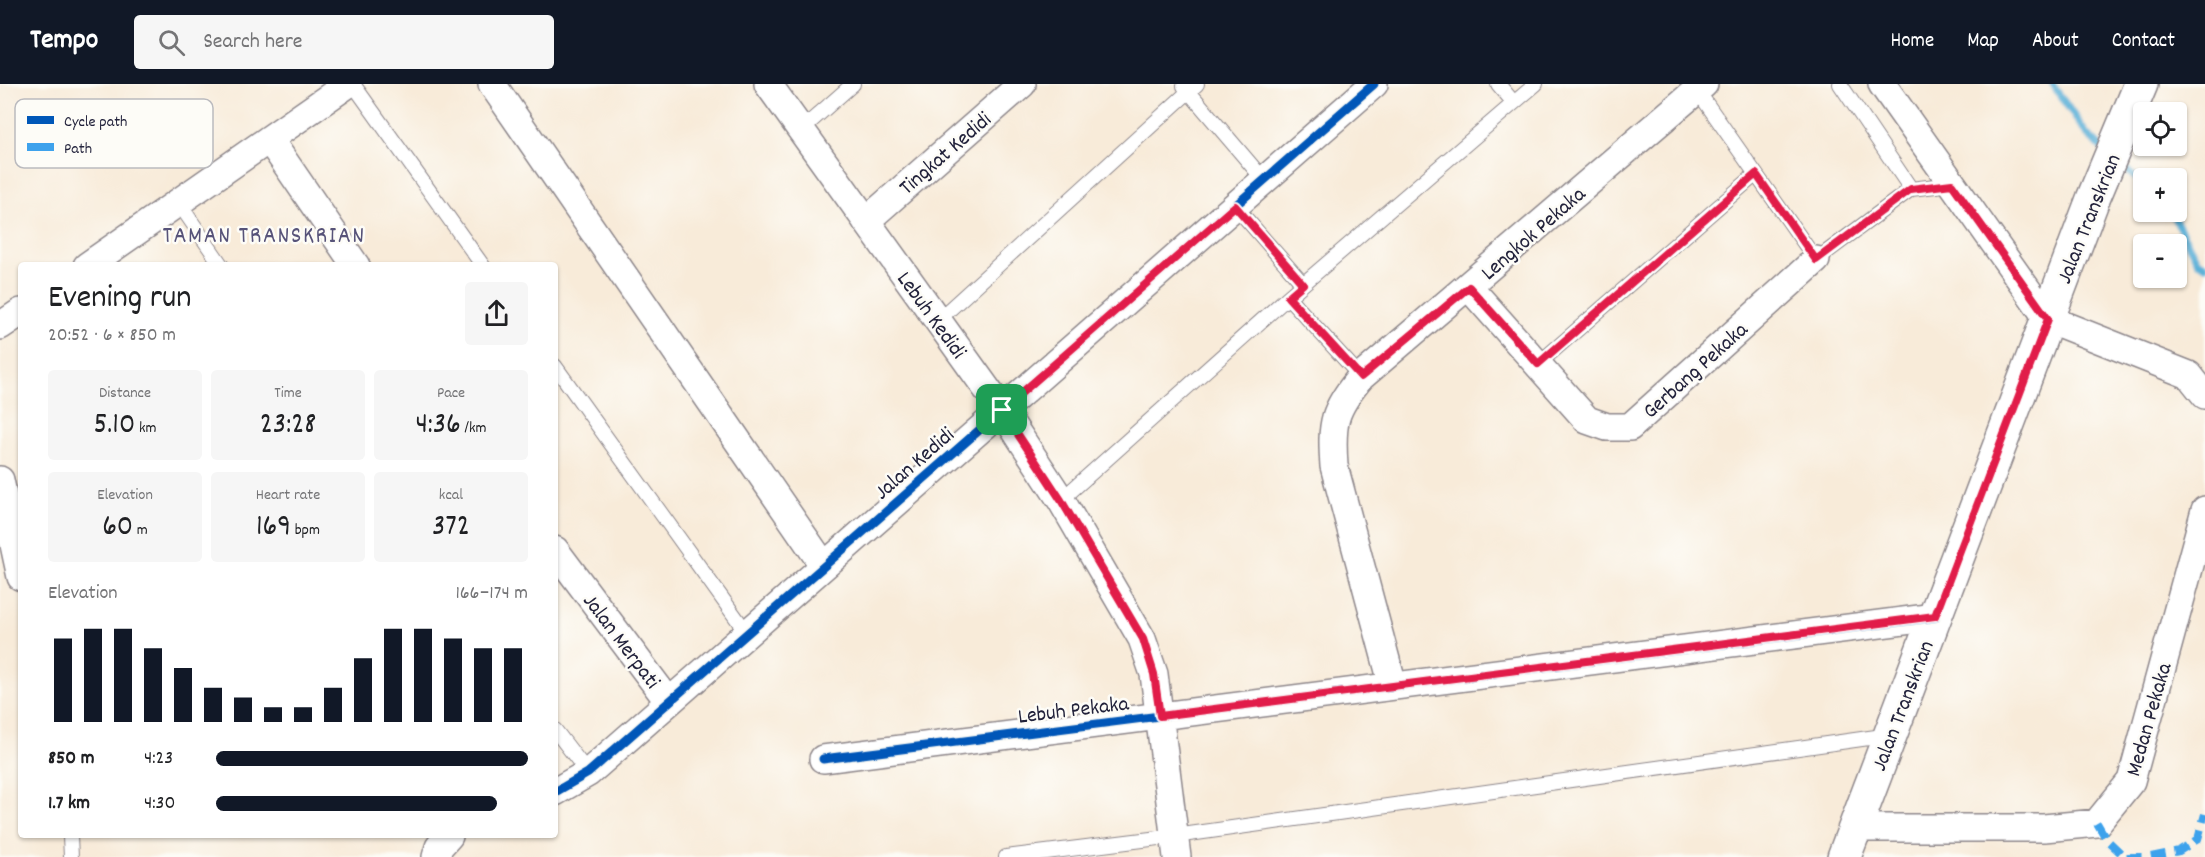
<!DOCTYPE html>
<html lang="en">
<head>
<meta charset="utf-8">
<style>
	body { margin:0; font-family:Dekko,sans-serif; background:#f6f6f6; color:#202124; height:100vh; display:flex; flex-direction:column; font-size:22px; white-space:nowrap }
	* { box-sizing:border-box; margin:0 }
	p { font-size:20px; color:#757577 }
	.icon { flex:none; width:33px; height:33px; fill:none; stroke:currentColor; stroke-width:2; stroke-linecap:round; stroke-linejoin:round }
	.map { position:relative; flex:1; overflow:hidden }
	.sheet { position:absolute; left:18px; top:178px; width:540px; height:576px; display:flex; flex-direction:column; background:#fff; border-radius:6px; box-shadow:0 2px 4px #0004 }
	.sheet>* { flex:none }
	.buttons { position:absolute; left:2133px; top:18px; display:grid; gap:12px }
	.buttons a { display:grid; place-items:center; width:54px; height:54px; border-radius:6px; background:#fff; box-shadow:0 2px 4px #0004; font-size:30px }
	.pin { position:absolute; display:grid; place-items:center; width:51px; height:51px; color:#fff; margin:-26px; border-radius:12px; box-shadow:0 3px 9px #0006 }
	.round { display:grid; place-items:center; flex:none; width:63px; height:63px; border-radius:6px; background:#f6f6f6 }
	.head { display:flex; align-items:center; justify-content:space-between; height:102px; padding:0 30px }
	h1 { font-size:33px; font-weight:600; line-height:45px }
	.metrics { display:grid; grid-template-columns:repeat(3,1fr); gap:9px; height:102px; padding:6px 30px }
	.metrics div { display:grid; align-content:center; border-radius:6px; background:#f6f6f6; text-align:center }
	.metrics b { font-size:30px; font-weight:600 }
	.metrics small { font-size:16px; font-weight:400 }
	.metrics p { font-size:16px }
	.chart { height:168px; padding:12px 30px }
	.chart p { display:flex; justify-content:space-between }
	.chart svg { width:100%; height:108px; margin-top:6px; stroke:#111827; stroke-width:6 }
	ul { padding:0 30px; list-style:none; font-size:20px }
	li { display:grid; grid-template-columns:96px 72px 1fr; align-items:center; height:45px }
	li i { height:15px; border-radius:8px; background:#111827 }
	header { display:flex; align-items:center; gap:36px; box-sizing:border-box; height:84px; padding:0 30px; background:#111827; color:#fff }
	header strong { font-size:28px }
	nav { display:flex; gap:33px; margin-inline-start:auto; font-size:21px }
	.search { width:420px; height:54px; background:#f6f6f6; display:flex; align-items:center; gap:15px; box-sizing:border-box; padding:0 21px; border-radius:6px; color:#757577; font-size:22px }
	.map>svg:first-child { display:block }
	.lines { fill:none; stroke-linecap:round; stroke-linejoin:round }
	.stream { stroke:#5bb1d8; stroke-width:7 }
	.service-casing { stroke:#8d868a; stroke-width:16 }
	.minor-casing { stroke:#8d868a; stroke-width:30 }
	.secondary-casing { stroke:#8d868a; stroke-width:36 }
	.service { stroke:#fff; stroke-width:14 }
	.minor { stroke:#fff; stroke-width:27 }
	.secondary { stroke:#fff; stroke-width:33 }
	.quiet { stroke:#3ea2ec; stroke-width:8; stroke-dasharray:15 8; stroke-linecap:butt }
	.cycleway-casing { stroke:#fdfcf7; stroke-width:13 }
	.cycleway { stroke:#0057b8; stroke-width:9 }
	.route-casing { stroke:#fff; stroke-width:12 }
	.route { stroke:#e11d48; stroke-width:8 }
	.labels { text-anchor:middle; stroke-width:5; stroke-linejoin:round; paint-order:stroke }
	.street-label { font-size:22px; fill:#22223b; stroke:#fdfcf7 }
	.neighbourhood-label { font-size:24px; letter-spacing:1.5px; fill:#575379; stroke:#fdfcf7 }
	.key { fill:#fdfcf7; stroke:#bbbbbf; stroke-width:1.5 }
	.key-label { font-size:16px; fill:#22223b }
</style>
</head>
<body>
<header>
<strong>Tempo</strong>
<div class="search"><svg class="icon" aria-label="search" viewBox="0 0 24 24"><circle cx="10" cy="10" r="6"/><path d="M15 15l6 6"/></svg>Search here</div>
<nav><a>Home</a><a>Map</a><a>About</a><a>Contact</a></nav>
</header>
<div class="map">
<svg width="2205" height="773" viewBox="0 0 2205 773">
	<rect width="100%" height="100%" fill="#fdfcf7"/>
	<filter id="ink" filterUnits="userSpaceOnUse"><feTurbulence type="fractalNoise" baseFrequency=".0167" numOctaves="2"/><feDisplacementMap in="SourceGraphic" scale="12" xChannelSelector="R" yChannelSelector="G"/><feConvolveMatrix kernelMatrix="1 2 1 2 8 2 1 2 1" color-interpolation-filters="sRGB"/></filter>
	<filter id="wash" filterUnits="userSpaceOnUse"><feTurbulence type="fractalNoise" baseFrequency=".008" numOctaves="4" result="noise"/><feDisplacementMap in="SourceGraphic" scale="24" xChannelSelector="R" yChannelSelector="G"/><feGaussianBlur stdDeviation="1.35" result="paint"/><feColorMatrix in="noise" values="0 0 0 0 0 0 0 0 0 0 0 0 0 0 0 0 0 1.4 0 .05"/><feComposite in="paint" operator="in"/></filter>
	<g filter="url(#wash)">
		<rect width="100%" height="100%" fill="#f8ebd9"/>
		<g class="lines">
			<path class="stream" d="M 2052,0 L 2086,49 L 2104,66
				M 2117,77 L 2144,102
				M 2171,128 L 2198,178 L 2205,181"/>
		</g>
	</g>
	<g filter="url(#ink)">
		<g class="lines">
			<g class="service-casing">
				<path id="service" d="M 353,0 L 483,182
					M 1498,0 L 1514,19
					M 1840,0 L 1911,105 L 1952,100
					M 1184,2 L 1264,96
					M 1697,6 L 1816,176 L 1911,105
					M 801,46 L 853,0
					M 178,118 L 222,182
					M 1235,122 L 1303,200
					M 1288,213 L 1361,293
					M 938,236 L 1197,0
					M 1538,280 L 1756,90
					M 555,282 L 747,549
					M 1061,416 L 1288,213 L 1536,0
					M 555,646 L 588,689
					M 70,752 L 71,773
					M 1006,773 L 1175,752 L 1890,651"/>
			</g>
			<g class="minor-casing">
				<path id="minor" d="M 492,0 L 824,482
					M 768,0 L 1002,326 L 1061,416 L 1142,555 L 1154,590 L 1177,773
					M 1882,0 L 2048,235 L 2189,291 L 2205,311
					M 269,55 L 356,182
					M 866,137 L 1022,0
					M 87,182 L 348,0
					M 1469,203 L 1587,336 L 1607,343 L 1630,343 L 1816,176
					M 0,242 L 21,228
					M 0,396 L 21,493
					M 555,466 L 669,618
					M 1393,602 L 1334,382 C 1331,339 1333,326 1361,293 L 1704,0
					M 823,675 L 1935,533
					M 555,708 L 588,689 L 1374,0
					M 1854,744 L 2044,744 L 2097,739 L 2131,697 L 2205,426
					M 436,773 L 439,763 L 449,752"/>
			</g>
			<g class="secondary-casing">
				<path id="secondary" d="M 1844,773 L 2093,115 L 2141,0"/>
			</g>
			<use href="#service" class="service"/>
			<use href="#minor" class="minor"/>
			<use href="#secondary" class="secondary"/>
			<path class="quiet" d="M 2097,739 L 2107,756 L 2125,773 L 2145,773
				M 2151,773 L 2179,767 L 2198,755 L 2205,730"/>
			<g class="cycleway-casing">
				<path id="cycleway" d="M 823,675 L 1935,533
					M 555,708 L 588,689 L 1374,0"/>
			</g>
			<use href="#cycleway" class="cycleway"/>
		</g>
	</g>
	<g class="lines" filter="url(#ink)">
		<g class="route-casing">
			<path id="route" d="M 1756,90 L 1816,176 L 1911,105 L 1952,100 L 2048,235 L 1935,532 L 1160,632 L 1154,590 L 1143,555 L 1061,416 L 1002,326 L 1235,122 L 1303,200 L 1288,213 L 1361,293 L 1469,203 L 1538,280 Z"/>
		</g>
		<use href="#route" class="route"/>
	</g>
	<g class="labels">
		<g class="street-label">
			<text transform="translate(944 68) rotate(-41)" y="8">Tingkat Kedidi</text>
			<text transform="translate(2087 134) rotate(-68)" y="8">Jalan Transkrian</text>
			<text transform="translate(1532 148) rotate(-41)" y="8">Lengkok Pekaka</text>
			<text transform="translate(933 230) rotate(54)" y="8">Lebuh Kedidi</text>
			<text transform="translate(1694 285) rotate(-42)" y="8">Gerbang Pekaka</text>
			<text transform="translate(913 378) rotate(-41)" y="8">Jalan Kedidi</text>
			<text transform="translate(623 556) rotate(53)" y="8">Jalan Merpati</text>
			<text transform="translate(1901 621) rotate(-69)" y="8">Jalan Transkrian</text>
			<text transform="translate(1073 624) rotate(-7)" y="8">Lebuh Pekaka</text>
			<text transform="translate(2147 635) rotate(-74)" y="8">Medan Pekaka</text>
		</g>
		<g class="neighbourhood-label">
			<text x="264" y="158">TAMAN TRANSKRIAN</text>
		</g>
	</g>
	<rect x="15" y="15" width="198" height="69" rx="9" class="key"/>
	<rect x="27" y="32" width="27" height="8" fill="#0057b8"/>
	<rect x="27" y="59" width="27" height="8" fill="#3ea2ec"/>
	<g class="key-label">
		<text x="64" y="42">Cycle path</text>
		<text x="64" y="69">Path</text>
	</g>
</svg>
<div class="buttons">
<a><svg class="icon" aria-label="locate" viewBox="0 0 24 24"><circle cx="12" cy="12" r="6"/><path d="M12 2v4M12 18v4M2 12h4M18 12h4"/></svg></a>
<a>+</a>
<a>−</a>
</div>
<div class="pin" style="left:1002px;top:326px;background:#1e9e55"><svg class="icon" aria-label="arrive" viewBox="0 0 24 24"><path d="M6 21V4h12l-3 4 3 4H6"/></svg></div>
<section class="sheet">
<div class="head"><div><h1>Evening run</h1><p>20:52 · 6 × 850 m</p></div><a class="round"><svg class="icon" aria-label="share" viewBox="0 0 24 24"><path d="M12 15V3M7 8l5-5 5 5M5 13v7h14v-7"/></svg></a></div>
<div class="metrics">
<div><p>Distance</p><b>5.10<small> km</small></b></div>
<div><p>Time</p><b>23:28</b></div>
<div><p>Pace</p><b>4:36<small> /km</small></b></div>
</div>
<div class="metrics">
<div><p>Elevation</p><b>60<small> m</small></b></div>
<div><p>Heart rate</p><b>169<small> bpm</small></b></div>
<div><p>kcal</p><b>372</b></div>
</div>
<div class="chart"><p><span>Elevation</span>166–174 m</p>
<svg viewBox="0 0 160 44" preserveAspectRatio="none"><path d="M5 44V10M15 44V6M25 44V6M35 44V14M45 44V22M55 44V30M65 44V34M75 44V38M85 44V38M95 44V30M105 44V18M115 44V6M125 44V6M135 44V10M145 44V14M155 44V14"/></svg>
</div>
<ul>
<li><b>850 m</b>4:23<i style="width:100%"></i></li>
<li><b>1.7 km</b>4:30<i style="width:90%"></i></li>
</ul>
</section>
</div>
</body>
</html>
